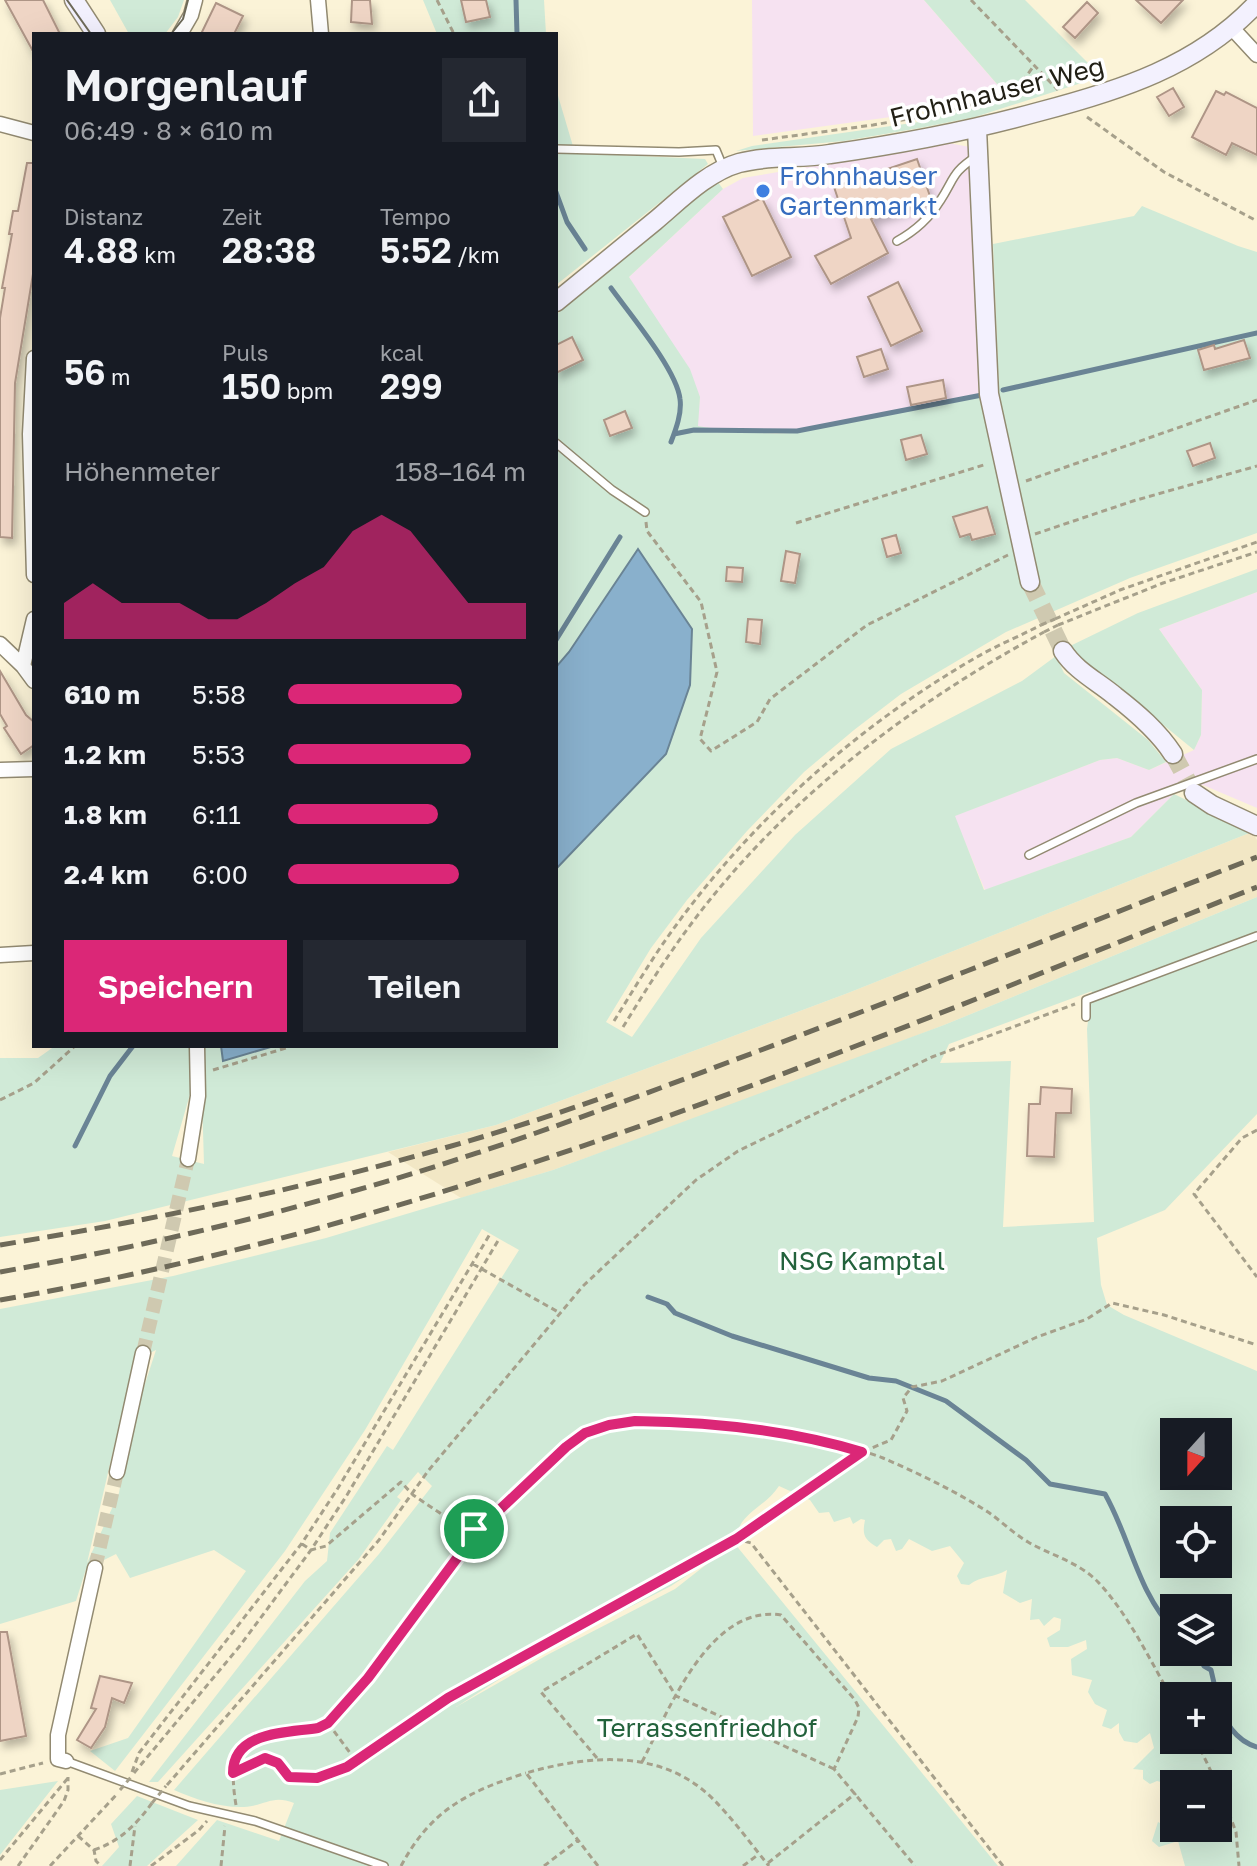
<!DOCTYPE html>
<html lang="de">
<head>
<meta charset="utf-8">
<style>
	body { margin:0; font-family:"Golos Text",sans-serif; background:#242831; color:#f1f3f6; height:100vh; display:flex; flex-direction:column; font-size:30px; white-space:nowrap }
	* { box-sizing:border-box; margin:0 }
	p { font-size:26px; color:#9ea1a6 }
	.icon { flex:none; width:44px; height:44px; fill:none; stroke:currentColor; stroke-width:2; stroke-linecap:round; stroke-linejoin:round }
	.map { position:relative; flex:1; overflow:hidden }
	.sheet { position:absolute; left:32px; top:32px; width:526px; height:1016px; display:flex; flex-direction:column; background:#171b24; border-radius:0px; box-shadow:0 8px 32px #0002 }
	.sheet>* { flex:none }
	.needle { width:52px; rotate:201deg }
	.tools { position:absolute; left:1160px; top:1418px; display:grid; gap:16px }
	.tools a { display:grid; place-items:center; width:72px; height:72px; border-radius:0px; background:#171b24; box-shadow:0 8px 32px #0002; font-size:40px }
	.pin { position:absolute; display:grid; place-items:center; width:68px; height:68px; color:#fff; margin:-34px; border:4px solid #fff; border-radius:50%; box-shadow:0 2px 8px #0007 }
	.round { display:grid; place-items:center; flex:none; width:84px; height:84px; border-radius:0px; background:#242831 }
	.summary { display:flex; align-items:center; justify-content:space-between; height:136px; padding:0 32px }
	h1 { font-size:44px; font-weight:600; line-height:60px }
	.figures { display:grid; grid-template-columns:repeat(3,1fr); gap:12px; height:136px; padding:8px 32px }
	.figures div { display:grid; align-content:center }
	.figures b { font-size:34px; font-weight:600 }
	.figures small { font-size:22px; font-weight:400 }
	.figures p { font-size:22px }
	.chart { height:224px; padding:16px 32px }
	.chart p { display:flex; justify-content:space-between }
	.chart svg { width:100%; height:144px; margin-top:8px; fill:#db2777; opacity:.7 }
	.cta { display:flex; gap:16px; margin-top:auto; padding:16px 32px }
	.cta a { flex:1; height:92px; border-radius:0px; background:#db2777; color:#fff; font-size:32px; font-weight:600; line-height:92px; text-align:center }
	.cta a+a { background:#242831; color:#f1f3f6 }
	ul { padding:0 32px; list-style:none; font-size:26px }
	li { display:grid; grid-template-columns:128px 96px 1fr; align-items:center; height:60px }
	li i { height:20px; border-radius:10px; background:#db2777 }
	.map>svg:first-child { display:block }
	.commercial { fill:#f6e2f1 }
	.built { fill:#f2e7c5 }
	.green { fill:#d0ead7; fill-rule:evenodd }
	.water { fill:#89b0cc; stroke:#6a8495; stroke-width:2 }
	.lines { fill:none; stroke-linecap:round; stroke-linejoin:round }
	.stream { stroke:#6a8495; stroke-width:5 }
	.building { fill:#efd5c5; stroke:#ae9586; stroke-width:2; filter:url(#shadow) }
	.street-tunnel { stroke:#cfc9b0; stroke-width:14; stroke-dasharray:14 7; stroke-linecap:butt }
	.secondary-tunnel { stroke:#cfc9b0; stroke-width:18; stroke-dasharray:18 9; stroke-linecap:butt }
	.lane-casing { stroke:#928a71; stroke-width:10 }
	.street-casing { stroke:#928a71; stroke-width:17 }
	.secondary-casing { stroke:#928a71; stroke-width:21 }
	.path { stroke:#a6a08b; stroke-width:3; stroke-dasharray:6 4; stroke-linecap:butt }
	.lane { stroke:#fff; stroke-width:7 }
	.street { stroke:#fff; stroke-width:14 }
	.secondary { stroke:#f3f1fe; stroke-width:18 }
	.tram { stroke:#6e6a59; stroke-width:2 }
	.rail { stroke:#6e6a59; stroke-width:5; stroke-dasharray:16 8; stroke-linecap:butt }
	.path-bridge { stroke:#a6a08b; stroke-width:3; stroke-dasharray:6 4; stroke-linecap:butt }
	.route-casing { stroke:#fff; stroke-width:16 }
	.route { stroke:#db2777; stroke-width:10 }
	.shop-dot { fill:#3f7fe0; stroke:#fff; stroke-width:3 }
	.labels { text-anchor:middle; stroke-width:7; stroke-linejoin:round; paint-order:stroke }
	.street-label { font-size:26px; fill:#211f15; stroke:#fff }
	.shop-label { font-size:26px; fill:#366cbe; stroke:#fff; text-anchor:start }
	.park-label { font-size:26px; fill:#23623c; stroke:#fff }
</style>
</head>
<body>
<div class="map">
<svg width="1257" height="1866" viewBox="0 0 1257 1866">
	<defs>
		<filter id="shadow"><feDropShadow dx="3.5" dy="6" stdDeviation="4" flood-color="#0004"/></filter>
	</defs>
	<rect width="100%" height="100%" fill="#fbf3d7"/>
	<path class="commercial" d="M 752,0 L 924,0 L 1002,90 L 898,116 L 753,136 Z
		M 948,143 L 970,147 L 979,397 L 859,420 L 827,423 L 803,432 L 725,431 L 697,426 L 700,397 L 629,277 L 723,189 L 743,178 Z
		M 1257,592 L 1257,808 L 1203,785 L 1175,793 L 1131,837 L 985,890 L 954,816 L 1100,760 L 1117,758 L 1149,770 L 1194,750 L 1201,735 L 1202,690 L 1159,629 Z"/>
	<path class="built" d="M 1252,832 L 1257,840 L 1257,897 L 944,1025 L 819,1073 L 553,1170 L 461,1198 L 388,1152 L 496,1125 L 848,993 Z"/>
	<path class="green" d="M 110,0 L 184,0 L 178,17 L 165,34 L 129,34 Z
		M 423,0 L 544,0 L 546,34 L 437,34 Z
		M 924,0 L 1025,0 L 1088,63 L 1097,78 L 975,117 L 920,128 L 844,141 L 736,151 L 752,146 L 919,122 L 1010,99 Z
		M 556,89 L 575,153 L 705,159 L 708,164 L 556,285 Z
		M 717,181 L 723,189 L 629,277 L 690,369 L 700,397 L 698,426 C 727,431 772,436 802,432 C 812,431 820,424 831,423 C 886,414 945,408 999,390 L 993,244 L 1134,216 L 1142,206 L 1238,246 L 1257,252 L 1257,533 L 1130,578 L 1006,632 L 901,694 L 854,730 L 804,772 L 747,831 L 687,900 L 651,948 L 606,1022 L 632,1037 L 701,938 L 795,835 L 891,749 L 1022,681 L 1056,656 L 1064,673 L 1148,740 L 1166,762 L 1149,770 L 1117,758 L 1100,760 L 955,816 L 984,890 L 1131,837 L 1174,794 L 1252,832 L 848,993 L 496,1125 L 105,1221 L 0,1237 L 0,1058 L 38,1058 L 55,1046 L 195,1046 L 191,1091 L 172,1156 L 204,1164 L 202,1098 L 205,1067 L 201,1046 L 556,1046 L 556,315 Z
		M 1257,569 L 1257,592 L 1159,629 L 1202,690 L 1201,735 L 1194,750 L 1068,647 L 1138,613 Z
		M 1257,897 L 1257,1114 L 1165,1210 L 1097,1238 L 1101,1285 L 1107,1305 L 1124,1315 L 1257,1371 L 1257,1866 L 1185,1866 L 1178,1841 L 1159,1847 L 1152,1841 L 1158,1822 L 1169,1828 L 1174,1824 L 1174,1828 L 1218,1828 L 1218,1784 L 1174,1784 L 1174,1806 L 1168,1803 L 1168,1784 L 1157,1781 L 1150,1784 L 1143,1779 L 1143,1770 L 1133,1769 L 1154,1748 L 1150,1733 L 1137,1743 L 1124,1741 L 1119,1732 L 1119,1723 L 1111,1729 L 1102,1726 L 1107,1710 L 1095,1704 L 1088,1692 L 1092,1680 L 1072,1675 L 1071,1659 L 1087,1649 L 1086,1640 L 1068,1647 L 1050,1647 L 1047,1638 L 1060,1630 L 1061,1619 L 1054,1617 L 1044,1626 L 1039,1619 L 1030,1620 L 1032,1599 L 1020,1603 L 1003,1593 L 1007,1570 C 994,1578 982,1575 969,1585 L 961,1584 L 957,1576 L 964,1563 L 950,1546 L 932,1551 L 909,1539 L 902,1549 L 896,1551 L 891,1539 L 884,1540 L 877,1547 C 864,1539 862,1535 865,1520 L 861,1519 L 853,1524 L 850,1517 L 834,1522 L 829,1512 L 819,1513 L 810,1500 L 779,1486 C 763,1510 737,1512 735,1544 L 998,1866 L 176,1866 L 217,1820 L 279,1841 L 294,1803 C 272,1794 265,1806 244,1807 C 220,1808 195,1799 174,1790 L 379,1554 L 432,1486 L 418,1472 L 397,1497 L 401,1500 L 358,1560 L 158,1782 L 149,1782 L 305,1581 L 327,1561 L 330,1533 L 387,1446 L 393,1450 L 519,1250 L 482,1229 L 365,1430 L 285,1551 L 115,1771 L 90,1751 L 128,1738 L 246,1571 L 214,1550 L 130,1578 L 116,1554 L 86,1569 L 76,1601 L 0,1624 L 0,1309 L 173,1276 L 326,1238 L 553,1170 L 944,1025 ZM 1092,991 L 1087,1029 L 1094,1222 L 1003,1227 L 1011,1061 L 940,1063 L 949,1044 ZM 156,1350 L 131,1427 L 119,1493 L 87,1563 L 134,1361 ZM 1174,1432 L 1218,1432 L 1218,1476 L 1174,1476 ZM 1174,1520 L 1218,1520 L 1218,1564 L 1174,1564 ZM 721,1553 L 675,1589 L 547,1655 L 456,1707 L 542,1652 L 671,1586 ZM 1174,1608 L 1218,1608 L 1218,1652 L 1174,1652 ZM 1174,1696 L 1218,1696 L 1218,1740 L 1174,1740 Z
		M 58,1781 L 0,1855 L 0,1790 Z
		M 137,1796 L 198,1820 L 147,1866 L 102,1866 L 119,1847 L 111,1824 Z"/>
	<path class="water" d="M 638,549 L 692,629 L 690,685 L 666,754 L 556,869 L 556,667 L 569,652 Z
		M 221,1046 L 274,1046 L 223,1061 Z"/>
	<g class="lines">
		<path class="stream" d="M 516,0 L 517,34
			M 556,192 L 567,222 L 585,249
			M 611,288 C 629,313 677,370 680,399 C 682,413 676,429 671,442
			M 1003,390 L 1257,333
			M 674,434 L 694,430 L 797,431 L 982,395
			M 556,640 L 620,537
			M 75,1146 L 110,1076 L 133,1046
			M 648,1297 L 667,1304 L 675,1313 L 732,1336 L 869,1378 L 896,1381 L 946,1401 L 1026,1460 L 1050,1484 L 1105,1494 C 1130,1538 1138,1593 1174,1630
			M 1196,1652 L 1204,1666 L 1211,1670 L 1217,1696
			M 1218,1700 C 1223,1721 1236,1741 1257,1747"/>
	</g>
	<path class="building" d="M 5,0 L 43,0 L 60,34 L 34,34 L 34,53 Z
		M 352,0 L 370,0 L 372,24 L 351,22 Z
		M 461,0 L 486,0 L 490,17 L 466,22 Z
		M 1136,0 L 1183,0 L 1161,23 Z
		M 1087,2 L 1098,13 L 1075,38 L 1063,27 Z
		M 216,3 L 243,16 L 234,34 L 201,34 Z
		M 1173,88 L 1184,107 L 1169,116 L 1157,97 Z
		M 1216,91 L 1224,95 L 1226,92 L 1257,108 L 1257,155 L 1232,143 L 1226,155 L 1192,137 Z
		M 917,159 L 931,199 L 871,219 L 888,253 L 831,284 L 815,256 L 851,238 L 834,187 Z
		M 27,163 L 34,163 L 34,268 L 15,383 L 12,538 L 0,537 L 0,318 L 5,288 L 2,288 L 12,234 L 9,234 L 13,211 L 18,211 Z
		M 762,198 L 791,257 L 752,276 L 723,217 Z
		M 898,282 L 922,331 L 891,346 L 868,297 Z
		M 572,337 L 583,360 L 556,373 L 556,345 Z
		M 1244,340 L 1250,358 L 1204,370 L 1198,350 L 1214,345 L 1215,349 Z
		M 881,349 L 888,369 L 864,377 L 857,357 Z
		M 943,380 L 946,398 L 911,405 L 907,387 Z
		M 625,411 L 632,428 L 610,436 L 604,420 Z
		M 921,435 L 927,454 L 906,460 L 901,440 Z
		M 1210,443 L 1215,458 L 1193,466 L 1187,451 Z
		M 987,507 L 995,534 L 972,540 L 970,534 L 960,537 L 953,517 Z
		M 896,535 L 901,553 L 887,557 L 882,539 Z
		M 786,551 L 800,554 L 795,583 L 781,581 Z
		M 727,567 L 743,568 L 742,582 L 726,581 Z
		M 748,619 L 762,620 L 760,644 L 746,642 Z
		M 0,671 L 26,715 L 34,722 L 34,745 L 21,754 L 4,728 L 7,726 L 0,714 Z
		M 1041,1087 L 1072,1089 L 1071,1113 L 1056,1113 L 1054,1157 L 1027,1156 L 1029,1104 L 1040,1104 Z
		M 0,1632 L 7,1632 L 26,1736 L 0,1741 Z
		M 100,1676 L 132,1683 L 124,1703 L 112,1698 L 105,1727 L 91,1748 L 77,1740 L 96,1709 L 91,1708 Z"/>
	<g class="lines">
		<path class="street-tunnel" d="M 143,1353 L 188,1159
			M 95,1568 L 117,1472"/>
		<path class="secondary-tunnel" d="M 1030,582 L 1063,651
			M 1173,754 L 1194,793"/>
		<g class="lane-casing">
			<path id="lane" d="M 556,149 L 679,152 L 716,150 L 723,167
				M 897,241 C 915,231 929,219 940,201 C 955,178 951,173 977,156
				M 556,443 L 612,490 L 645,512
				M 1029,855 L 1136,803 L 1257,759
				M 1086,1017 L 1086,1000 L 1257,936
				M 66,1761 L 189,1806 L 255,1821 L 384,1866"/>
		</g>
		<g class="street-casing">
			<path id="street" d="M 318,0 L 321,34
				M 1232,28 L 1257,55
				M 180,34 L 191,15 L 195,0
				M 0,124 L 34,133
				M 34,358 L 30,434 L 34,575
				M 0,644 L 23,666 L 34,681
				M 23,666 L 34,619
				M 0,770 L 34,769
				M 0,955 L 34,953
				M 188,1159 L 198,1096 L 197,1046
				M 117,1472 L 143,1353
				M 66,1761 L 58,1759 L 58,1735 L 95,1568"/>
		</g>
		<g class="secondary-casing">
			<path id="secondary" d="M 74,0 L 96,34
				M 977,129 L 989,394 L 1030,582
				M 556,302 C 589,275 622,248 655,221 C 680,200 707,172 739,163 C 768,155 800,159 830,154 C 900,144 969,131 1038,112 C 1119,91 1198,66 1257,3
				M 1063,651 C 1076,671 1097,681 1115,696 C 1137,713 1158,731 1173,754
				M 1194,793 L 1212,805 L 1257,826"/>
		</g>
		<path class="path" d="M 437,0 L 454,34
			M 971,0 L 1058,90
			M 1087,117 L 1164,172 L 1257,221
			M 762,140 L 873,125 L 948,112 L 1011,92 L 1019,86 L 1033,67
			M 1026,481 L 1257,400
			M 646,522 L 647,531 L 701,602 L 717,672 L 700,739 L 711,751 L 757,722 L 770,699 L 867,625 L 1008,555
			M 796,523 L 987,464
			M 1035,534 L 1133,501 L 1257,466
			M 1055,619 L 1120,590 L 1257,542
			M 1058,625 L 1163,583 L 1257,552
			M 614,1021 C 629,997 644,972 660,948 C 739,832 849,732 970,661 C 993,647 1018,637 1041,625
			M 623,1027 C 638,1003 653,978 669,955 C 763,816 898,711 1044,632
			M 213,1070 L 286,1048
			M 0,1100 L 34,1083 L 75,1046
			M 1257,1130 L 1242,1138 L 1194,1194 L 1257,1277
			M 473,1264 L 560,1313
			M 302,1544 L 311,1550 L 326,1546 L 401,1482 L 413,1495 L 455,1523 L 474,1529
			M 328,1723 L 356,1761
			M 1196,1740 L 1217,1784
			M 597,1758 L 541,1692 L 637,1634 L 676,1696 L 834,1769
			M 642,1762 C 668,1712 709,1604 781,1615 L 855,1700 L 859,1708 L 858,1717 L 834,1769 L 915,1866
			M 132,1772 L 139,1753 L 302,1543 L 338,1488 L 490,1234
			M 134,1773 L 239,1647 L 311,1550 L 347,1495 L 499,1239
			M 233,1773 L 265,1758 L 278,1763 L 289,1777 L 317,1778 L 347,1767 L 448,1698 L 736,1539
			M 0,1774 L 43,1763
			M 167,1785 L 379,1540 L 428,1471 L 583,1286 L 696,1180 L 738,1151 L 932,1057 L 1075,1004
			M 1218,1785 L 1236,1832 L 1239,1866
			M 236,1805 C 218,1699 295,1759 335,1715 C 372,1674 407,1630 439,1584 C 448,1572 457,1561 465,1549 C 469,1542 470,1533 476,1527 C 492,1513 508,1501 523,1486 C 541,1468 561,1446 584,1434 C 639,1404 825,1435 883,1458 C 918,1473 955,1491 988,1512 C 1001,1521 1013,1533 1028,1542 C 1050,1555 1079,1562 1098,1582 C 1129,1615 1151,1662 1174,1702
			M 78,1836 L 94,1850 L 96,1861 L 101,1866
			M 94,1850 C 120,1841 136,1825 152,1803
			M 0,1860 L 68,1778
			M 768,1863 L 856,1793
			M 18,1866 L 64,1801 L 68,1790 L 68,1777
			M 50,1866 L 118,1793
			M 130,1866 L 135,1826
			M 151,1866 L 199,1830 L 207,1821
			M 221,1866 L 225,1826
			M 401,1866 C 431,1810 467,1792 526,1773
			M 544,1866 L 578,1840
			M 598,1866 L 526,1773 C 589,1755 662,1748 713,1799 C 733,1819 751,1844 769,1866
			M 743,1866 L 759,1854
			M 1003,1866 L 751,1543 L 736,1539 L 862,1452 L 891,1440 L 907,1411 L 903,1398 L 912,1387 L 942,1381 L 1037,1337 L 1087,1319 L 1112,1303 L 1164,1315 L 1257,1345"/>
		<use href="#lane" class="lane"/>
		<use href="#street" class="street"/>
		<use href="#secondary" class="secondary"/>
		<path class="tram" d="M 67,0 L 91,34
			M 171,34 L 183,19 L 188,0"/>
		<path class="rail" d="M 0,1245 C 208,1211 414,1165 613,1094
			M 0,1272 C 112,1252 222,1228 332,1197 C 467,1160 598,1112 729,1062 C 906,996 1081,926 1257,857
			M 0,1300 C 438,1225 846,1050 1257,887"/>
		<path class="path-bridge" d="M 1041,625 L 1055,619
			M 1044,632 L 1058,625
			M 120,1790 L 131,1777
			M 152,1803 L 166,1786"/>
	</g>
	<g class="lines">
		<g class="route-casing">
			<path id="route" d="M 635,1421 C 710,1422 790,1430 862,1452 L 736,1539 L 448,1698 L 347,1767 L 317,1778 L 289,1777 L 278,1763 L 265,1758 L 233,1773 C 233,1731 287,1733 318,1728 L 328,1723 L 368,1678 L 466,1546 L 474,1529 L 494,1515 L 566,1447 L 585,1433 L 609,1425 Z"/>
		</g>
		<use href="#route" class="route"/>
	</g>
	<circle class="shop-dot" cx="763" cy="191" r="8"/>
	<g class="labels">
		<g class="street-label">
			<text transform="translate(997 92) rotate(-14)" y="9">Frohnhauser Weg</text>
		</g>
		<g class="shop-label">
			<text x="779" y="185">Frohnhauser<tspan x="779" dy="30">Gartenmarkt</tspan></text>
		</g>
		<g class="park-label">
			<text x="862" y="1270">NSG Kamptal</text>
			<text x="707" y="1737">Terrassenfriedhof</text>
		</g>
	</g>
</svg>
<div class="tools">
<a><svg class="needle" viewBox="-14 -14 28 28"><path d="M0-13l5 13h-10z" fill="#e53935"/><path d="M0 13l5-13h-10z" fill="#9ea1a6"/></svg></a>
<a><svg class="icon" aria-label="locate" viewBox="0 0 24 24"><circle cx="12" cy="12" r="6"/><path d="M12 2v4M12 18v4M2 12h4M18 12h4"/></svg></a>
<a><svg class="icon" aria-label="layers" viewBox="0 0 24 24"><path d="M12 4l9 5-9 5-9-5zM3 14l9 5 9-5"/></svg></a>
<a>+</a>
<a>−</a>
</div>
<div class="pin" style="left:474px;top:1529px;background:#1e9e55"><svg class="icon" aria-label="arrive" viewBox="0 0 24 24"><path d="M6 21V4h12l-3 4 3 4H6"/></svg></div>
<section class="sheet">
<div class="summary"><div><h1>Morgenlauf</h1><p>06:49 · 8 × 610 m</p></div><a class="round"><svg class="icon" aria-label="share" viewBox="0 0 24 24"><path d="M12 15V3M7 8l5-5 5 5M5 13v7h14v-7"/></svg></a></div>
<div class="figures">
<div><p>Distanz</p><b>4.88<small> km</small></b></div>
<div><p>Zeit</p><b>28:38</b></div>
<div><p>Tempo</p><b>5:52<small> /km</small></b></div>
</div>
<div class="figures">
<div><b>56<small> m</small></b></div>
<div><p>Puls</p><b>150<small> bpm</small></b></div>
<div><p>kcal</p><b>299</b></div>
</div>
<div class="chart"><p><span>Höhenmeter</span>158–164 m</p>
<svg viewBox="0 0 160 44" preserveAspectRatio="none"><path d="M0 44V33L10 27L20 33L30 33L40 33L50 38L60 38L70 33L80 27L90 22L100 11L110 6L120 11L130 22L140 33L150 33L160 33V44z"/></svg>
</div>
<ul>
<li><b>610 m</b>5:58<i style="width:73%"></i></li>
<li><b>1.2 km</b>5:53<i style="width:77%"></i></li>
<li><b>1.8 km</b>6:11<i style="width:63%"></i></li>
<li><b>2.4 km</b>6:00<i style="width:72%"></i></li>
</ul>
<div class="cta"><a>Speichern</a><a>Teilen</a></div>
</section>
</div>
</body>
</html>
